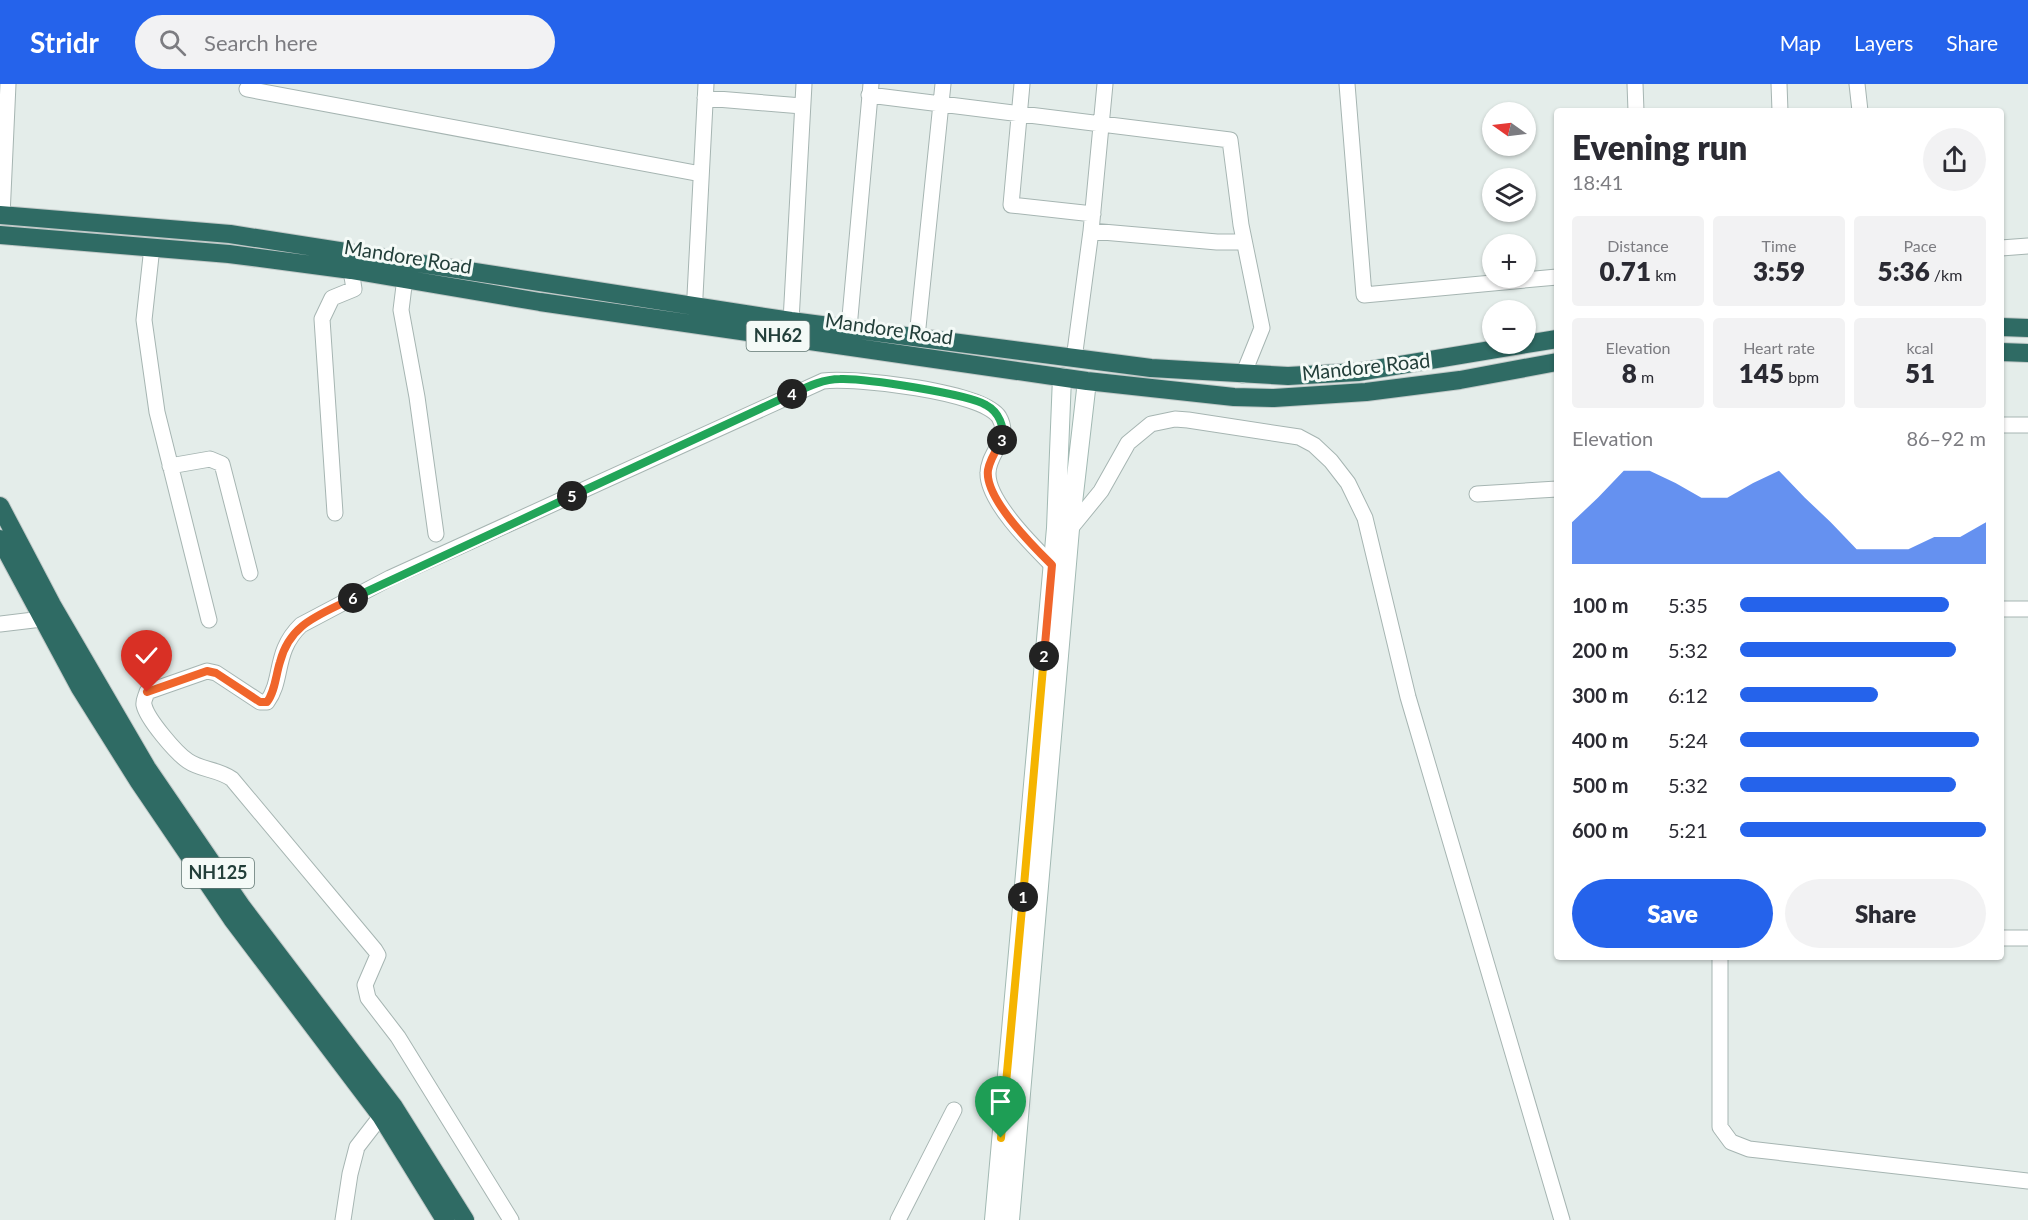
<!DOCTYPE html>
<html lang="en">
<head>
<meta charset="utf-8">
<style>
	body { margin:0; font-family:Lato,sans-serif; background:#f2f2f3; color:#2b2b33; height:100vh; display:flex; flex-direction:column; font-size:22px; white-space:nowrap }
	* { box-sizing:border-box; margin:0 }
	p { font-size:20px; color:#7c7c81 }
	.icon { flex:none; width:33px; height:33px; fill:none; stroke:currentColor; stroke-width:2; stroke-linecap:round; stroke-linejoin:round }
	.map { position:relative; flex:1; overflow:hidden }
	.sheet { position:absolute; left:1554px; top:24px; width:450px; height:852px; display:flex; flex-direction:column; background:#fff; border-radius:6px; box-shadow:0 2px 4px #0004 }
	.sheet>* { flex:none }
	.needle { width:39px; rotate:284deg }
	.buttons { position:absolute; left:1482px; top:18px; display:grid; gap:12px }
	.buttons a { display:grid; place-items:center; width:54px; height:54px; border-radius:50%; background:#fff; box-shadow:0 2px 4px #0004; font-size:30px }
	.pin { position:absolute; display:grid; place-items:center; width:51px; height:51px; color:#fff; margin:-62px -26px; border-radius:50% 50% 50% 0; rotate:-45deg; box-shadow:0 0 6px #0007 }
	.pin .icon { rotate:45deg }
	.km { position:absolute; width:30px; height:30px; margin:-15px; border-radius:50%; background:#222; color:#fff; font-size:16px; line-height:30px; text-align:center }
	.round { display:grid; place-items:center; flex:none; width:63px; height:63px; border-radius:32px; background:#f2f2f3 }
	.summary { display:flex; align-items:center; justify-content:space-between; height:102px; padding:0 18px }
	h1 { font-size:33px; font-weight:800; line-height:45px }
	.stats { display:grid; grid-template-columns:repeat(3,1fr); gap:9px; height:102px; padding:6px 18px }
	.stats div { display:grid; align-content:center; border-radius:6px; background:#f2f2f3; text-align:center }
	.stats b { font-size:26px; font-weight:800 }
	.stats small { font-size:16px; font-weight:400 }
	.stats p { font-size:16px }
	.chart { height:168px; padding:12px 18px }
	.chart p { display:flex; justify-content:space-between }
	.chart svg { width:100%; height:108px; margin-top:6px; fill:#2563eb; opacity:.7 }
	.button { display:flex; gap:12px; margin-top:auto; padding:12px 18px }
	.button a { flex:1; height:69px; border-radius:36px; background:#2563eb; color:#fff; font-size:24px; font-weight:800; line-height:69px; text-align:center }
	.button a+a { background:#f2f2f3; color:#2b2b33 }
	ul { padding:0 18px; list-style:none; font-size:20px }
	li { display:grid; grid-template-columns:96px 72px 1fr; align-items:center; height:45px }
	li i { height:15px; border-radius:8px; background:#2563eb }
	header { display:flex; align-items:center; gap:36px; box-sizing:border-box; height:84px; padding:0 30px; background:#2563eb; color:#fff }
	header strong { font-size:28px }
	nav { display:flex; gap:33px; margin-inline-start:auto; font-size:21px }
	.search { width:420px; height:54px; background:#f2f2f3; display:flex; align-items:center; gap:15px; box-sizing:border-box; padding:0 21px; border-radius:33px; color:#7c7c81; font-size:22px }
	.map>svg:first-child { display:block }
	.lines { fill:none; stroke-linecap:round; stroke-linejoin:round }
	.street-casing { stroke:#a6b5b2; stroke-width:17 }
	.secondary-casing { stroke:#a2b9b3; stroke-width:20 }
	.highway-casing { stroke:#c1c9c8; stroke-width:20 }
	.street { stroke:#fff; stroke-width:15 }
	.secondary { stroke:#fff; stroke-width:18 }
	.highway { stroke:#2f6b64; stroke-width:18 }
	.split-1-casing { stroke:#fff; stroke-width:12 }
	.split-2-casing { stroke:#fff; stroke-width:12 }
	.split-3-casing { stroke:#fff; stroke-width:12 }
	.split-4-casing { stroke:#fff; stroke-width:12 }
	.split-5-casing { stroke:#fff; stroke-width:12 }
	.split-6-casing { stroke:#fff; stroke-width:12 }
	.split-7-casing { stroke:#fff; stroke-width:12 }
	.split-1 { stroke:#f5b400; stroke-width:8 }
	.split-2 { stroke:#f5b400; stroke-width:8 }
	.split-3 { stroke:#f0652b; stroke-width:8 }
	.split-4 { stroke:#22a559; stroke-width:8 }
	.split-5 { stroke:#22a559; stroke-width:8 }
	.split-6 { stroke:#22a559; stroke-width:8 }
	.split-7 { stroke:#f0652b; stroke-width:8 }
	.labels { text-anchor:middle; stroke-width:6; stroke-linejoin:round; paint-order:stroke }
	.shield { fill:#f4faf7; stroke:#627773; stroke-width:1.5 }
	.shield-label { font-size:18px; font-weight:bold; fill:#233f3a }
	.street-label { font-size:20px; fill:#233f3a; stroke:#f4faf7 }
</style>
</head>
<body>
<header>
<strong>Stridr</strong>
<div class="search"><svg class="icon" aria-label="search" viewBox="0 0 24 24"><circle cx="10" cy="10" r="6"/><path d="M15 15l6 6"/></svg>Search here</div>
<nav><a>Map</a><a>Layers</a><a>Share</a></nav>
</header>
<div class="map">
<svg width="2028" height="1136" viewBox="0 0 2028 1136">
	<rect width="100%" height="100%" fill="#e4edea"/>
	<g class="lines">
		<g class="street-casing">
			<path id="street" d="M 1022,0 L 1011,121 L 1093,130
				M 1347,0 L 1364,211 L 1557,193
				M 1635,0 L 1636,27
				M 1779,0 L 1780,27
				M 1857,0 L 1860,27
				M 247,5 L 701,90
				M 869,11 L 1230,56 L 1241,141 L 1262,244 L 1243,291
				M 705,14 L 802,22
				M 2,132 L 8,0
				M 1091,147 L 1217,158 L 1244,158
				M 152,163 L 144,236 L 157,328 L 209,536
				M 2001,164 L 2028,162
				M 405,194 L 401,226 L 417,313 L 436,450
				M 694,231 L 706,0
				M 791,237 L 804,0
				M 849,244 L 871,0
				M 917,253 L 943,0
				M 1074,275 L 1091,147 L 1105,0
				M 2001,341 L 2028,341
				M 170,382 L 210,375 L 222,380 L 250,489
				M 1477,410 L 1557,405
				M 335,429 L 322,235 L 332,214 L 354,205 L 351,186
				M 1070,445 L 1101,407 L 1128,359 L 1151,340 L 1175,335 L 1188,336 L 1299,353 L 1314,361 L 1331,377 L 1348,399 L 1365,434 L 1408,613 L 1562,1136
				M 2001,525 L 2028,525
				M 0,540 L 42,535
				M 2001,854 L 2028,854
				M 1720,873 L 1720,1043 L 1731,1058 L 1749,1065 L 2028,1097
				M 343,1136 L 350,1090 L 357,1063 L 381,1032
				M 511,1136 L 398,953 L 368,914 L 365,901 L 378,871 L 375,866 L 232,695 C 218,685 201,686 188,677 C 176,669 147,635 144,621 C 143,617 146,612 147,608 L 207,587 L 216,589 L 260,618 L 267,618 C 284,595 273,568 301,541 L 390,494 L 823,297 C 854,293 982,307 999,333 C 1012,355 988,368 988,389 C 987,417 1033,462 1052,481
				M 898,1136 L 954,1026"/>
		</g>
		<g class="secondary-casing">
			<path id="secondary" d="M 994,1136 L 1056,444 L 1062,293
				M 1010,1136 L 1070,445 L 1087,297"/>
		</g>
		<g class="highway-casing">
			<path id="highway" d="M 0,131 L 230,150 L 791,237 L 1151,284 L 1288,292 L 1358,288 L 1557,255
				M 0,151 L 229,170 L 351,186 L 540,218 L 1087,297 L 1234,313 L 1274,314 L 1366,308 L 1460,296 L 1557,278
				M 2001,243 L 2028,244
				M 2001,268 L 2028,269
				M 0,422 L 52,521 L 147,684 L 242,823 L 394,1023 L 465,1136
				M 0,455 L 80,604 L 139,698 L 232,835 L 381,1032 L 445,1136"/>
		</g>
		<use href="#street" class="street"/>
		<use href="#secondary" class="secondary"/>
		<use href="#highway" class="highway"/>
	</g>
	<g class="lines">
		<g class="split-1-casing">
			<path id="split-1" d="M 1001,1054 L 1023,813"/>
		</g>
		<g class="split-2-casing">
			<path id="split-2" d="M 1023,813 L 1044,572"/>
		</g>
		<g class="split-3-casing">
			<path id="split-3" d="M 1002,356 C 996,366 990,375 988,386 C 984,414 1034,463 1052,481 L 1044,572"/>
		</g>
		<g class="split-4-casing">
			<path id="split-4" d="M 792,310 C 807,303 823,295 840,295 C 864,294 968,310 986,321 C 999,328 1005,343 1002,356"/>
		</g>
		<g class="split-5-casing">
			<path id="split-5" d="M 572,412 L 792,310"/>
		</g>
		<g class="split-6-casing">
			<path id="split-6" d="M 353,514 L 572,412"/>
		</g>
		<g class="split-7-casing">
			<path id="split-7" d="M 147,608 L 207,587 L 216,589 L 260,618 L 267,618 C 275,608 276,590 280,578 C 290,539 320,531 353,514"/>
		</g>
		<use href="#split-1" class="split-1"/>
		<use href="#split-2" class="split-2"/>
		<use href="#split-3" class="split-3"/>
		<use href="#split-4" class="split-4"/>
		<use href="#split-5" class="split-5"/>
		<use href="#split-6" class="split-6"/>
		<use href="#split-7" class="split-7"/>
	</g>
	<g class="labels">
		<g class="shield">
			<rect x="746.5" y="237" width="63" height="30" rx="4.5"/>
			<rect x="182" y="774" width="72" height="30" rx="4.5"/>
		</g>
		<g class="shield-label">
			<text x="778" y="258">NH62</text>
			<text x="218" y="795">NH125</text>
		</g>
		<g class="street-label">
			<text transform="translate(408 173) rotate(9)" y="7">Mandore Road</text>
			<text transform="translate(889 245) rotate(8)" y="7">Mandore Road</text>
			<text transform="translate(1366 283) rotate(-6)" y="7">Mandore Road</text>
		</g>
	</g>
</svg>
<div class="buttons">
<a><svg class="needle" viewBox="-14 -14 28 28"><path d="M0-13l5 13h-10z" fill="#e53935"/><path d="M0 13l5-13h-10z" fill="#7c7c81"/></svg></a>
<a><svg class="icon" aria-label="layers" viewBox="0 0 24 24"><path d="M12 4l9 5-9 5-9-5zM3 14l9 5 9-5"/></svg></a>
<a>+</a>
<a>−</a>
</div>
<div class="pin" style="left:1001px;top:1054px;background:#1e9e55"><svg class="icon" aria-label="arrive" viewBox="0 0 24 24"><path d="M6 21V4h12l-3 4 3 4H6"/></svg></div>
<div class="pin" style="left:147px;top:608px;background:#d93025"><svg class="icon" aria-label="check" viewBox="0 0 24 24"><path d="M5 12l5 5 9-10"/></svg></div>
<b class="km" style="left:1023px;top:813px">1</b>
<b class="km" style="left:1044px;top:572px">2</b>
<b class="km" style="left:1002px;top:356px">3</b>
<b class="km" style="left:792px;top:310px">4</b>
<b class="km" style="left:572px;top:412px">5</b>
<b class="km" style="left:353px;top:514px">6</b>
<section class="sheet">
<div class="summary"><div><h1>Evening run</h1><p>18:41</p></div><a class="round"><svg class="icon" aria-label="share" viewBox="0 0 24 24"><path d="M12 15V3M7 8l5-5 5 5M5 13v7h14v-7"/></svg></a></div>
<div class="stats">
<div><p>Distance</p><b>0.71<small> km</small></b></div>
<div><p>Time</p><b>3:59</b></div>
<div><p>Pace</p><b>5:36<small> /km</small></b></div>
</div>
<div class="stats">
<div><p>Elevation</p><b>8<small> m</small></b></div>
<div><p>Heart rate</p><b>145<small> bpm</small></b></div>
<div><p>kcal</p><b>51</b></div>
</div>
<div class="chart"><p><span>Elevation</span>86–92 m</p>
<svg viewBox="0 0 160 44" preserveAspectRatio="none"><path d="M0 44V27L10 17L20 6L30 6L40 11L50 17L60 17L70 11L80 6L90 17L100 27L110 38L120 38L130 38L140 33L150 33L160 27V44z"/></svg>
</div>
<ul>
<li><b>100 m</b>5:35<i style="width:85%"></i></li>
<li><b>200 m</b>5:32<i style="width:88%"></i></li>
<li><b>300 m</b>6:12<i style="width:56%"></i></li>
<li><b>400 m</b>5:24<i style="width:97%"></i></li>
<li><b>500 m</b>5:32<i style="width:88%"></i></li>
<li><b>600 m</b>5:21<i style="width:100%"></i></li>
</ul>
<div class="button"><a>Save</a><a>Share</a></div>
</section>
</div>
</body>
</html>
